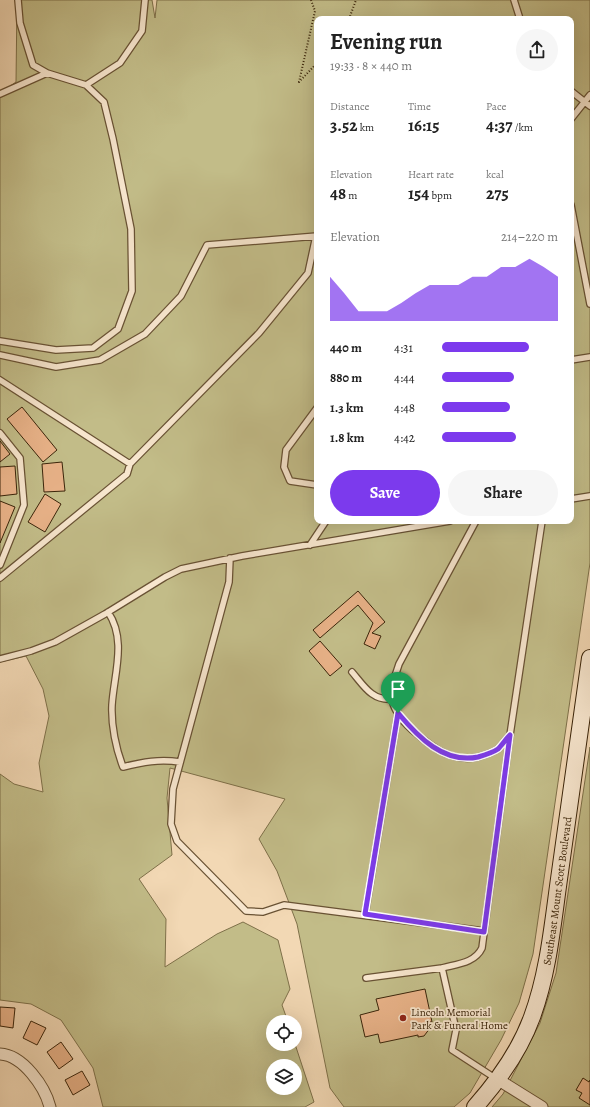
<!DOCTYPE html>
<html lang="en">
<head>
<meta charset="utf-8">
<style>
	body { margin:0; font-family:Alegreya,serif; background:#f6f6f6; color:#222; height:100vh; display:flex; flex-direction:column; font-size:15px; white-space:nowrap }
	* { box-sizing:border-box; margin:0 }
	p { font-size:13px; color:#767676 }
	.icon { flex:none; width:22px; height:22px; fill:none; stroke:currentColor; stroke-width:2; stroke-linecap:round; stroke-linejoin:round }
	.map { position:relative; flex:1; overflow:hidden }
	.panel { position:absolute; left:314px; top:16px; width:260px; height:508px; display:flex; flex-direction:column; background:#fff; border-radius:8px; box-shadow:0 4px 16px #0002 }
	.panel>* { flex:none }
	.tools { position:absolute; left:266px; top:1015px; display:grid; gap:8px }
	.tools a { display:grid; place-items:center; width:36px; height:36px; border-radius:50%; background:#fff; box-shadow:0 4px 16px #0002; font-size:20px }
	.pin { position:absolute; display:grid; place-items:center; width:34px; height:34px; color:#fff; margin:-41px -17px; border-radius:50% 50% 50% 0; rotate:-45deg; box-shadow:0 0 4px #0007 }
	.pin .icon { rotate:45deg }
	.round { display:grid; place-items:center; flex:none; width:42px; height:42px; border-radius:21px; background:#f6f6f6 }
	.headline { display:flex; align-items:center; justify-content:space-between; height:68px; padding:0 16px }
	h1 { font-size:22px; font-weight:700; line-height:30px }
	.stats { display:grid; grid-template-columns:repeat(3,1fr); gap:6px; height:68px; padding:4px 16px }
	.stats div { display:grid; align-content:center }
	.stats b { font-size:17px; font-weight:700 }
	.stats small { font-size:11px; font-weight:400 }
	.stats p { font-size:11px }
	.chart { height:112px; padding:8px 16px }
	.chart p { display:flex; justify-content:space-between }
	.chart svg { width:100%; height:72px; margin-top:4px; fill:#7c3aed; opacity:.7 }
	.action { display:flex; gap:8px; margin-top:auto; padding:8px 16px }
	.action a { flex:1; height:46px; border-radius:24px; background:#7c3aed; color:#fff; font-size:16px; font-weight:700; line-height:46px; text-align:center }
	.action a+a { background:#f6f6f6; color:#222 }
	ul { padding:0 16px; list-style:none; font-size:13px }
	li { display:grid; grid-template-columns:64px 48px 1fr; align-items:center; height:30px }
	li i { height:10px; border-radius:5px; background:#7c3aed }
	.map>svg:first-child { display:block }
	.green { fill:#c2bc88; stroke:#7e7049; fill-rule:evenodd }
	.building { fill:#e7b187; stroke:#3b250a }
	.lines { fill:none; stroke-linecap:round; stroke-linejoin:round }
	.lane-casing { stroke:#695234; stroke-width:8 }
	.street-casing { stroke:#695234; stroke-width:13 }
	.secondary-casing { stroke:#3b250a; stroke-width:18 }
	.path { stroke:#3b250a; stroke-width:2; stroke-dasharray:1 2; stroke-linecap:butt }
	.lane { stroke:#f7e6ce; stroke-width:5.5 }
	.street { stroke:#f7e6ce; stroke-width:11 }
	.secondary { stroke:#f7e6ce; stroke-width:16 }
	.route-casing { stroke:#fff; stroke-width:8 }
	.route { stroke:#7c3aed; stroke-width:5 }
	.poi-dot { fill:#8f2418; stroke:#f7e6ce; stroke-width:1.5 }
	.labels { text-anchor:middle; stroke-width:3.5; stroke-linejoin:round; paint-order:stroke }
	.street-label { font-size:11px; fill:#3b250a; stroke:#f7e6ce }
	.poi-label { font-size:11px; fill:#3b250a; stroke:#f7e6ce; text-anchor:start }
</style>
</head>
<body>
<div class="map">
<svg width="590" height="1107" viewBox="0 0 590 1107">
	<rect width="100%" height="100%" fill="#f2d8b4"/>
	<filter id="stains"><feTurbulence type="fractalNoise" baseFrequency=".005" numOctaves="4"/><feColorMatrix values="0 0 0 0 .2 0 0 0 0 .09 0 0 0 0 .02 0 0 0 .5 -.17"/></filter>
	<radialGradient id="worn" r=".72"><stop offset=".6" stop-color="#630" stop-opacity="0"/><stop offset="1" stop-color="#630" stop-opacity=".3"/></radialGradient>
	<path class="green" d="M 17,0 L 152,0 L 155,18 L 157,0 L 590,0 L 590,563 L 533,954 L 519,1003 L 501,1040 L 470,1093 L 454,1107 L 344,1107 L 330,1088 L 297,924 L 277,871 L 259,839 L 285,799 L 170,768 L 167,798 L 172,855 L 139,879 L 166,919 L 165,967 L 217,934 L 243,922 L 278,940 L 290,989 L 282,1005 L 288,1022 L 273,1022 L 273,1044 L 295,1044 L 314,1102 L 305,1107 L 103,1107 L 93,1068 L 61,1020 L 31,1004 L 0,1000 L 0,774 L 14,784 L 43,792 L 39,763 L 49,716 L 43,689 L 26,656 L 0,662 L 0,93 L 16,82 ZM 317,19 L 571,19 L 571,521 L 317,521 ZM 273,1066 L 295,1066 L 295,1088 L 273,1088 Z
		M 590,747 L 590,1107 L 492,1107 L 503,1094 L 540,1023 L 556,973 Z"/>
	<path class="building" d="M 22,407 L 57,450 L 43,462 L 7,419 Z
		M 0,441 L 10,454 L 0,462 Z
		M 62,462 L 65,491 L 44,492 L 42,464 Z
		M 15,466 L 17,494 L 0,496 L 0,467 Z
		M 45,494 L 61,504 L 45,532 L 28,522 Z
		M 0,501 L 15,507 L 0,543 Z
		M 358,591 L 385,622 L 372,633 L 381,636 L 375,649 L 364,644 L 373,623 L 358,605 L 320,638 L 313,630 Z
		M 320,641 L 342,666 L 330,676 L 309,651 Z
		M 425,989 L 432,1022 L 428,1022 L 430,1028 L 424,1036 L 418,1037 L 418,1035 L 380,1043 L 378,1034 L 365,1037 L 360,1015 L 379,1010 L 376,999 Z
		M 0,1007 L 15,1008 L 13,1028 L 0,1026 Z
		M 31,1021 L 46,1028 L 37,1045 L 23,1038 Z
		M 61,1042 L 73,1059 L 59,1069 L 47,1052 Z
		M 82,1071 L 90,1085 L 73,1095 L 65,1080 Z
		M 583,1078 L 589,1082 L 590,1080 L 590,1105 L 579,1098 L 582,1093 L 576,1090 Z"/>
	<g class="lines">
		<g class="lane-casing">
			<path id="lane" d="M 18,0 L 20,23 L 33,65 L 47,73
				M 514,0 L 520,19
				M 86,85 L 120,63 L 142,31 L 145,0
				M 571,91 L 590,106
				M 0,94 L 47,73 L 86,85 L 104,102 L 113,139 L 131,229 L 132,291 L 118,329 L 93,348 L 56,350 L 0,341
				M 571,119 L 590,95
				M 571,205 L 590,304
				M 0,355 L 56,367 L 100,360 L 145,334 L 181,296 L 207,245 L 317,236
				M 571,360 L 590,357
				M 0,380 L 130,464 L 127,474 L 0,578
				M 317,408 L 286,450 L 284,467 L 290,481 L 317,485
				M 0,433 L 20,458 L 24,505 L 0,565
				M 130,464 L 259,333 L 308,273 L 316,236
				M 571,499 L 590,496
				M 476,521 L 399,664 C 396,674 389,689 392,700 C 395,713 407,726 417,734 C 435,750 454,762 478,757 C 485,755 492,753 498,749 C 502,745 506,739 510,735
				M 310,545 L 326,521
				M 230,558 L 229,582 L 173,789 L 171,824 L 177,841 L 246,911 L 263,912 L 284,905 L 484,931
				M 108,612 C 127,640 114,674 112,705 C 111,725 116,749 123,767 C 143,762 159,759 180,762
				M 0,659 L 31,651 L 55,642 L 105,614 L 165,577 L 181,569 L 242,556 L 450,521
				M 352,672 C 364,686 372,701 392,699
				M 365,915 L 398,713
				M 366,978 L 442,968
				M 495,1078 L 452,1050 L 456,1030 L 442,968 C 457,964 475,963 482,948 L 510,735 L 542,521"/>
		</g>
		<g class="street-casing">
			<path id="street" d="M 0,1054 C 23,1055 45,1087 50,1107
				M 497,1079 L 542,1107"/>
		</g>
		<g class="secondary-casing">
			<g id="secondary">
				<path id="s1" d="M 475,1107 C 498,1081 520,1050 532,1017 C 549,971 553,920 560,872 C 570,800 580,729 590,658"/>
			</g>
		</g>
		<path class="path" d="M 311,0 L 315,11 L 299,82 L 317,63
			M 349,19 L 356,0"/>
		<use href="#lane" class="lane"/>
		<use href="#street" class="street"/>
		<use href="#secondary" class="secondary"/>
	</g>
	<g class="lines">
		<g class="route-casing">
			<path id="route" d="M 398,713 C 418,737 444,764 478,757 C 485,755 492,753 498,749 C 502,745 506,739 510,735 L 484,932 L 365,914 Z"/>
		</g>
		<use href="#route" class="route"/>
	</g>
	<circle class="poi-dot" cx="403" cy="1018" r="4"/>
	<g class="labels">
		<g class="street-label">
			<text dy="4" stroke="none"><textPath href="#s1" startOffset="236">Southeast Mount Scott Boulevard</textPath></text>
		</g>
		<g class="poi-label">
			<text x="411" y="1016">Lincoln Memorial<tspan x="411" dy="13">Park &amp; Funeral Home</tspan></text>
		</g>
	</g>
	<rect width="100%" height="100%" filter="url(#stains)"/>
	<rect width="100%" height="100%" fill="url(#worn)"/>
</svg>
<div class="tools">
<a><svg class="icon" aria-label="locate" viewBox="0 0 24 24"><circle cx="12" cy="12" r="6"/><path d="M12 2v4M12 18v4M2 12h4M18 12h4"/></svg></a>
<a><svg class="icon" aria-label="layers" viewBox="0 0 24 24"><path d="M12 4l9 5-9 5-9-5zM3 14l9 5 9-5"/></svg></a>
</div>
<div class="pin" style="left:398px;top:713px;background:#1e9e55"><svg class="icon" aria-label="arrive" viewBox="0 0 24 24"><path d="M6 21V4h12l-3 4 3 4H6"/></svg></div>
<section class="panel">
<div class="headline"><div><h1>Evening run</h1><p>19:33 · 8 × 440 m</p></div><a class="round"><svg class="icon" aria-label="share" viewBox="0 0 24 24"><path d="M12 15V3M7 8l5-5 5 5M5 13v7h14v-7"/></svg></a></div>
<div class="stats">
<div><p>Distance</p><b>3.52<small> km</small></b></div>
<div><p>Time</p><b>16:15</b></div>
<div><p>Pace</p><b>4:37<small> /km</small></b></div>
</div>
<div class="stats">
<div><p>Elevation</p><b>48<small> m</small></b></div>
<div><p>Heart rate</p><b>154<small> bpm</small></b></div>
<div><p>kcal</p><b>275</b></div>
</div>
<div class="chart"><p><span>Elevation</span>214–220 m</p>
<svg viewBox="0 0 160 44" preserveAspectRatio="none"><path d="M0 44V17L10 27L20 38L30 38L40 38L50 33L60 27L70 22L80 22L90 22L100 17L110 17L120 11L130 11L140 6L150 11L160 17V44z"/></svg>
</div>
<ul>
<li><b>440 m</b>4:31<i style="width:75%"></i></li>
<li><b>880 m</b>4:44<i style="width:62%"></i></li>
<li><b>1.3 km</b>4:48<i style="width:59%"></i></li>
<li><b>1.8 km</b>4:42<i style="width:64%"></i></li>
</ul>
<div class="action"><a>Save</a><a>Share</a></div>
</section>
</div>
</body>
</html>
